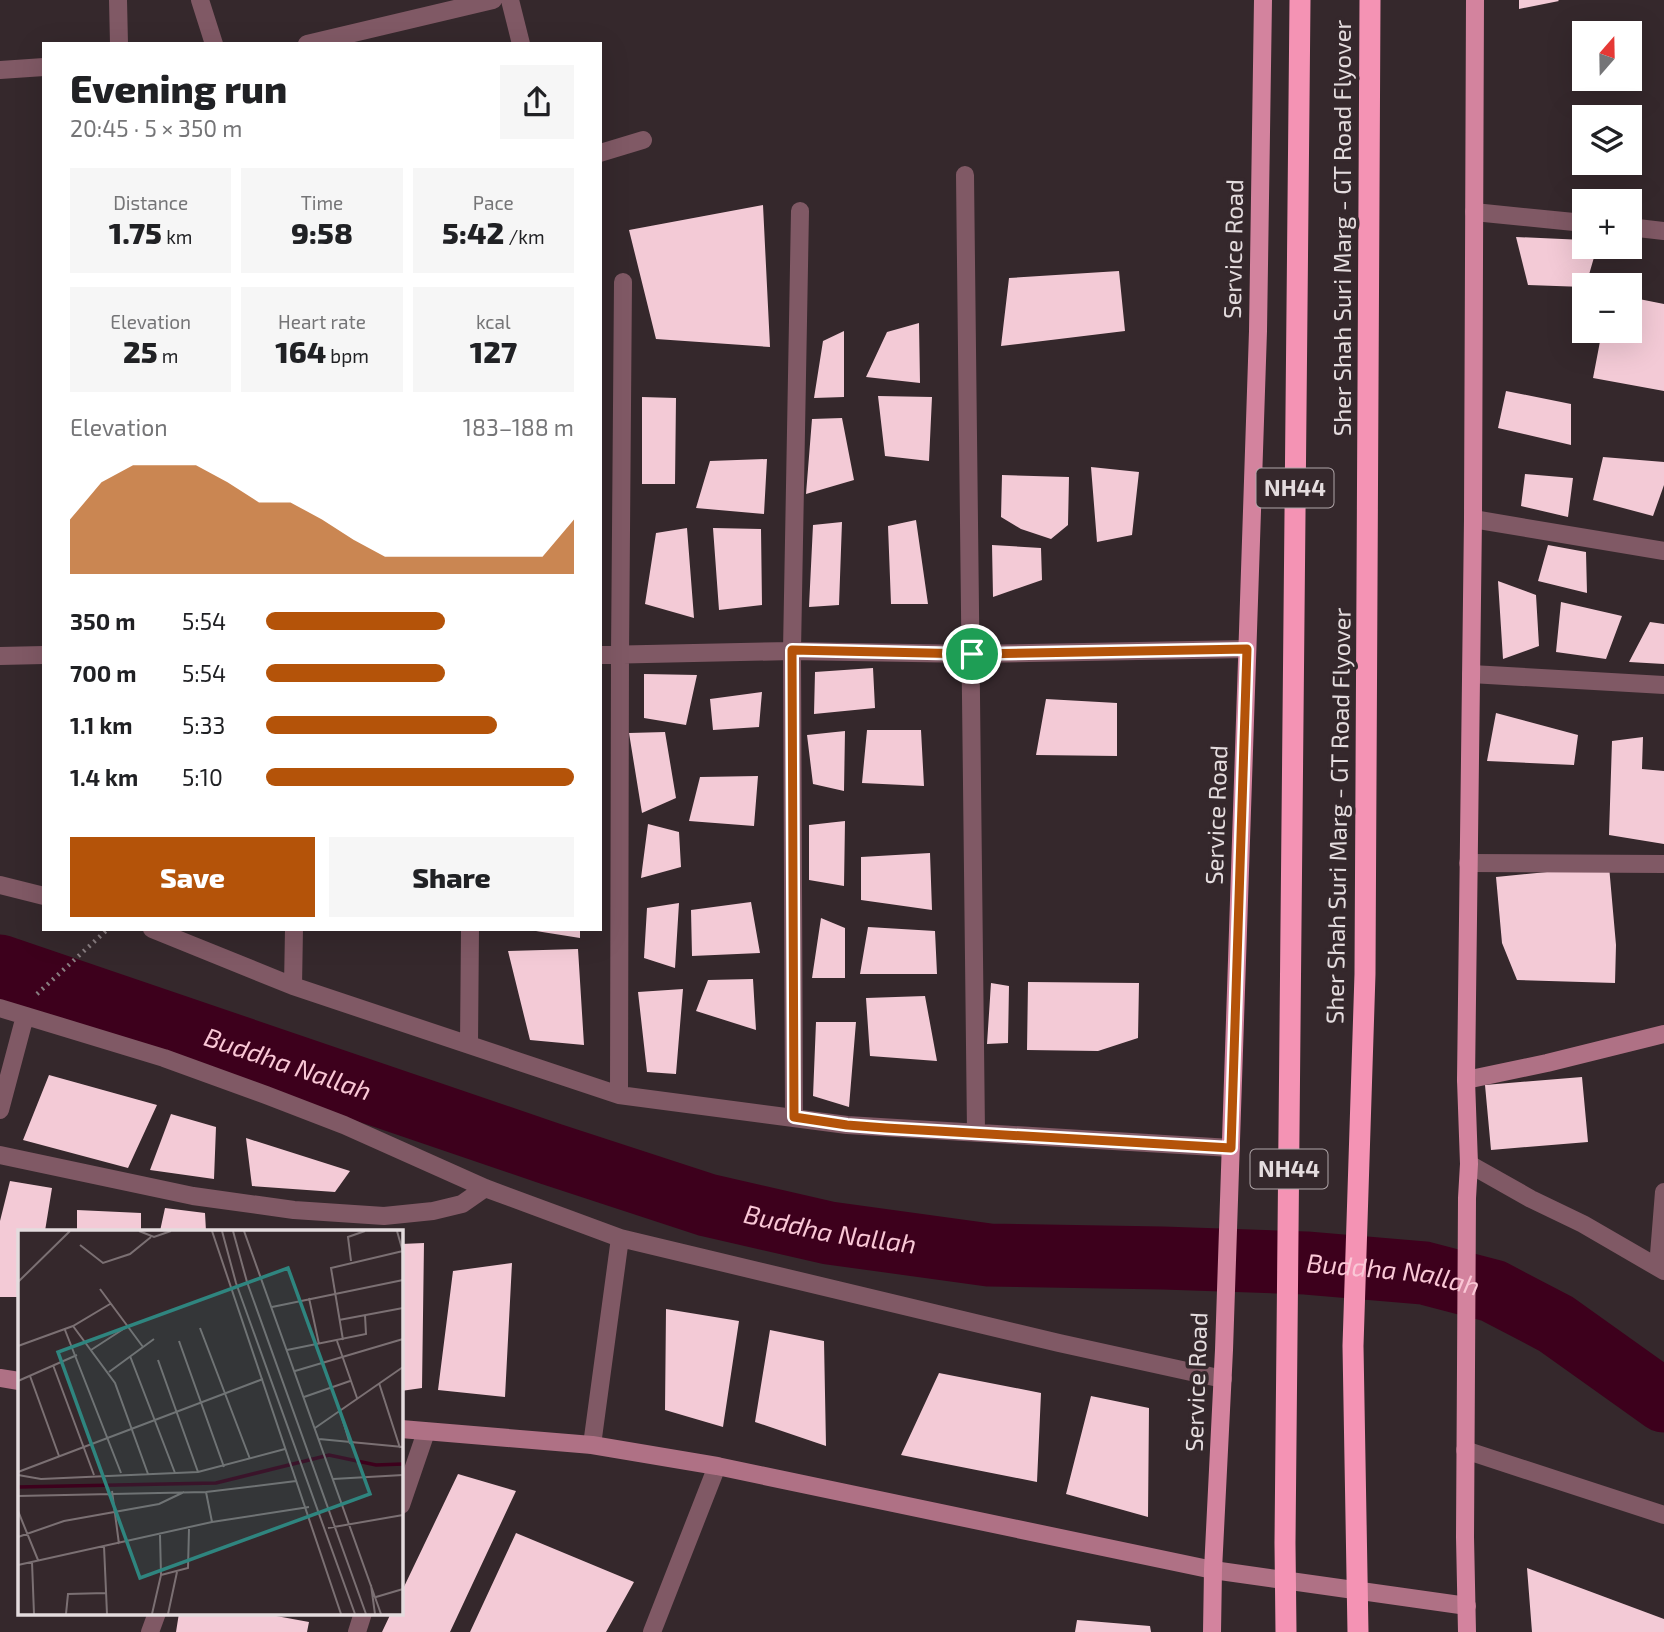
<!DOCTYPE html>
<html lang="en">
<head>
<meta charset="utf-8">
<style>
	body { margin:0; font-family:"Exo 2",sans-serif; background:#f6f6f6; color:#202124; height:100vh; display:flex; flex-direction:column; font-size:26px; white-space:nowrap }
	* { box-sizing:border-box; margin:0 }
	p { font-size:23px; color:#757577 }
	.icon { flex:none; width:38px; height:38px; fill:none; stroke:currentColor; stroke-width:2; stroke-linecap:round; stroke-linejoin:round }
	.map { position:relative; flex:1; overflow:hidden }
	.drawer { position:absolute; left:42px; top:42px; width:560px; height:889px; display:flex; flex-direction:column; background:#fff; border-radius:0px; box-shadow:0 7px 28px #0002 }
	.drawer>* { flex:none }
	.needle { width:46px; rotate:20deg }
	.tools { position:absolute; left:1572px; top:21px; display:grid; gap:14px }
	.tools a { display:grid; place-items:center; width:70px; height:70px; border-radius:0px; background:#fff; box-shadow:0 7px 28px #0002; font-size:35px }
	.pin { position:absolute; display:grid; place-items:center; width:60px; height:60px; color:#fff; margin:-30px; border:4px solid #fff; border-radius:50%; box-shadow:0 2px 7px #0007 }
	.round { display:grid; place-items:center; flex:none; width:74px; height:74px; border-radius:0px; background:#f6f6f6 }
	.head { display:flex; align-items:center; justify-content:space-between; height:119px; padding:0 28px }
	h1 { font-size:38px; font-weight:800; line-height:52px }
	.metrics { display:grid; grid-template-columns:repeat(3,1fr); gap:10px; height:119px; padding:7px 28px }
	.metrics div { display:grid; align-content:center; border-radius:0px; background:#f6f6f6; text-align:center }
	.metrics b { font-size:30px; font-weight:800 }
	.metrics small { font-size:19px; font-weight:400 }
	.metrics p { font-size:19px }
	.chart { height:196px; padding:14px 28px }
	.chart p { display:flex; justify-content:space-between }
	.chart svg { width:100%; height:126px; margin-top:7px; fill:#b45309; opacity:.7 }
	.cta { display:flex; gap:14px; margin-top:auto; padding:14px 28px }
	.cta a { flex:1; height:80px; border-radius:0px; background:#b45309; color:#fff; font-size:28px; font-weight:800; line-height:80px; text-align:center }
	.cta a+a { background:#f6f6f6; color:#202124 }
	ul { padding:0 28px; list-style:none; font-size:23px }
	li { display:grid; grid-template-columns:112px 84px 1fr; align-items:center; height:52px }
	li i { height:18px; border-radius:9px; background:#b45309 }
	.map>svg:first-child { display:block }
	.lines { fill:none; stroke-linecap:round; stroke-linejoin:round }
	.river { stroke:#3d001c; stroke-width:63 }
	.building { fill:#f3cad6 }
	.path { stroke:#887d80; stroke-width:4.5; stroke-dasharray:2 5; stroke-linecap:butt }
	.lane { stroke:#805965; stroke-width:18 }
	.street { stroke:#805965; stroke-width:18 }
	.secondary { stroke:#af7185; stroke-width:18 }
	.primary { stroke:#d3839e; stroke-width:18 }
	.highway { stroke:#f493b4; stroke-width:21 }
	.route-casing { stroke:#fff; stroke-width:14 }
	.route { stroke:#b45309; stroke-width:9 }
	.labels { text-anchor:middle; stroke-width:7; stroke-linejoin:round; paint-order:stroke }
	.shield { fill:#35282c; stroke:#b0a6a9; stroke-width:2 }
	.shield-label { font-size:23px; font-weight:bold; fill:#e4dcde }
	.street-label { font-size:24px; fill:#e4dcde; stroke:#35282c }
	.water-label { font-size:26px; font-style:italic; fill:#fac7d6; stroke:#35282c }
	.inset-river { fill:none; stroke:#3d001c; stroke-width:3.5 }
	.inset-road { fill:none; stroke:#7b7073; stroke-width:2 }
	.view { fill:#2f857f; fill-opacity:0.15; stroke:#2f857f; stroke-width:3.5 }
	.inset-edge { fill:none; stroke:#e4dcde; stroke-width:3.5 }
</style>
</head>
<body>
<div class="map">
<svg width="1664" height="1632" viewBox="0 0 1664 1632">
	<rect width="100%" height="100%" fill="#35282c"/>
	<g class="lines">
		<path class="river" id="s1" d="M 0,966 L 551,1154 L 707,1205 L 829,1233 L 989,1255 L 1163,1258 L 1306,1263 L 1424,1273 L 1493,1291 L 1556,1324 L 1664,1401"/>
	</g>
	<path class="building" d="M 1519,0 L 1558,0 L 1559,1 L 1519,9 Z
		M 763,205 L 770,347 L 656,339 L 629,230 Z
		M 1516,237 L 1584,240 L 1584,247 L 1597,247 L 1586,285 L 1584,285 L 1584,287 L 1528,285 Z
		M 1119,271 L 1125,331 L 1001,346 L 1009,278 Z
		M 1629,297 L 1664,304 L 1664,391 L 1593,378 L 1602,331 L 1629,331 Z
		M 919,323 L 920,383 L 866,377 L 887,332 Z
		M 844,331 L 844,397 L 814,398 L 823,341 Z
		M 1506,391 L 1571,404 L 1571,445 L 1498,428 Z
		M 878,396 L 932,397 L 929,461 L 885,456 Z
		M 642,397 L 676,398 L 675,484 L 642,484 Z
		M 842,418 L 854,480 L 806,494 L 812,419 Z
		M 1603,457 L 1664,462 L 1664,485 L 1653,516 L 1593,500 Z
		M 767,459 L 764,514 L 696,508 L 710,461 Z
		M 1091,467 L 1139,472 L 1132,535 L 1097,542 Z
		M 1525,474 L 1573,478 L 1568,517 L 1521,506 Z
		M 1002,475 L 1069,477 L 1068,525 L 1051,539 L 1021,529 L 1001,517 Z
		M 916,520 L 928,604 L 891,604 L 888,526 Z
		M 842,522 L 839,605 L 809,607 L 813,525 Z
		M 687,528 L 694,618 L 645,604 L 656,533 Z
		M 713,528 L 761,529 L 762,605 L 719,610 Z
		M 992,545 L 1041,548 L 1042,580 L 993,597 Z
		M 1548,545 L 1586,552 L 1587,593 L 1538,581 Z
		M 1498,581 L 1536,595 L 1539,646 L 1503,659 Z
		M 1561,602 L 1622,616 L 1606,659 L 1556,652 Z
		M 1650,622 L 1664,624 L 1664,664 L 1629,662 Z
		M 873,668 L 875,708 L 814,714 L 815,672 Z
		M 644,674 L 697,675 L 686,725 L 644,718 Z
		M 762,692 L 759,727 L 713,730 L 710,699 Z
		M 1046,699 L 1117,703 L 1117,756 L 1036,755 Z
		M 1496,713 L 1578,735 L 1574,765 L 1487,761 Z
		M 867,730 L 921,730 L 924,786 L 862,783 Z
		M 845,731 L 844,791 L 813,784 L 807,735 Z
		M 665,732 L 676,798 L 642,813 L 629,733 Z
		M 1643,737 L 1642,769 L 1664,771 L 1664,844 L 1609,835 L 1612,741 Z
		M 758,776 L 754,826 L 689,821 L 700,777 Z
		M 845,821 L 844,886 L 809,880 L 809,825 Z
		M 648,824 L 679,832 L 681,867 L 641,878 Z
		M 930,853 L 932,910 L 861,900 L 861,857 Z
		M 1609,866 L 1616,945 L 1615,983 L 1517,980 L 1502,943 L 1496,877 Z
		M 751,902 L 760,953 L 692,956 L 691,910 Z
		M 679,903 L 675,968 L 644,958 L 647,908 Z
		M 821,918 L 845,928 L 845,978 L 812,978 Z
		M 868,927 L 935,931 L 937,974 L 860,974 Z
		M 536,929 L 580,929 L 580,938 L 536,931 Z
		M 578,949 L 584,1045 L 530,1040 L 508,951 Z
		M 753,979 L 756,1030 L 696,1011 L 708,980 Z
		M 1028,982 L 1139,983 L 1138,1038 L 1098,1051 L 1027,1050 Z
		M 991,983 L 1009,986 L 1008,1043 L 987,1044 Z
		M 683,989 L 676,1074 L 647,1072 L 638,992 Z
		M 925,996 L 937,1061 L 870,1056 L 866,998 Z
		M 816,1022 L 856,1022 L 849,1107 L 813,1096 Z
		M 49,1075 L 157,1105 L 128,1168 L 23,1140 Z
		M 1582,1077 L 1588,1142 L 1491,1150 L 1485,1085 Z
		M 171,1114 L 216,1127 L 214,1179 L 150,1170 Z
		M 246,1138 L 350,1171 L 335,1192 L 252,1186 Z
		M 10,1181 L 52,1188 L 45,1231 L 19,1231 L 19,1297 L 0,1297 L 0,1221 Z
		M 165,1208 L 205,1213 L 206,1231 L 160,1231 Z
		M 77,1210 L 141,1213 L 141,1231 L 77,1231 Z
		M 424,1243 L 422,1388 L 401,1391 L 401,1244 Z
		M 512,1263 L 505,1397 L 438,1390 L 453,1271 Z
		M 666,1309 L 739,1321 L 723,1427 L 665,1410 Z
		M 770,1330 L 824,1341 L 826,1446 L 755,1422 Z
		M 939,1373 L 1041,1393 L 1037,1482 L 901,1455 Z
		M 1091,1396 L 1149,1408 L 1148,1517 L 1066,1494 Z
		M 458,1474 L 516,1491 L 450,1632 L 382,1632 L 391,1613 L 401,1613 L 401,1593 Z
		M 516,1533 L 634,1582 L 606,1632 L 470,1632 Z
		M 1527,1568 L 1664,1619 L 1664,1632 L 1532,1632 Z
		M 179,1613 L 260,1613 L 309,1622 L 307,1632 L 176,1632 Z
		M 1077,1620 L 1150,1626 L 1151,1632 L 1075,1632 Z"/>
	<g class="lines">
		<path class="path" d="M 37,994 L 108,929"/>
		<path class="lane" d="M 652,1632 L 717,1466"/>
		<path class="street" d="M 118,0 L 119,44
			M 200,0 L 214,44
			M 510,0 L 521,44
			M 307,44 L 493,0
			M 0,70 L 44,67
			M 600,153 L 643,140
			M 965,175 L 976,1132
			M 1474,212 L 1584,223
			M 1629,227 L 1664,231
			M 1473,519 L 1664,551
			M 600,655 L 792,651 L 972,654 L 1247,649
			M 0,656 L 44,655
			M 1471,674 L 1664,685
			M 1468,863 L 1664,864
			M 0,885 L 44,896
			M 152,929 L 293,986 L 619,1095 L 847,1125 L 1231,1148
			M 293,986 L 294,929
			M 0,1008 L 164,1058 L 266,1095 L 344,1125 L 485,1188 L 620,1238 L 1059,1343 L 1223,1379
			M 469,1044 L 470,929
			M 619,1095 L 620,655 L 623,282
			M 0,1110 L 25,1016
			M 794,1117 L 792,651 L 800,211
			M 0,1155 L 193,1196 L 294,1210 L 384,1216 L 433,1211 L 462,1204 L 485,1188
			M 1469,1164 L 1531,1199 L 1583,1224 L 1664,1271
			M 1658,1267 L 1664,1192
			M 592,1445 L 620,1238
			M 1465,1450 L 1664,1515
			M 401,1505 L 426,1432
			M 150,1632 L 157,1613
			M 357,1632 L 363,1613"/>
		<path class="secondary" d="M 1466,1080 L 1547,1063 L 1664,1034
			M 0,1378 L 19,1381
			M 401,1429 L 592,1445 L 717,1466 L 1213,1570 L 1467,1606"/>
		<path class="primary" d="M 1212,1632 L 1213,1570 L 1224,1350 L 1258,331 L 1263,0
			M 1467,1632 L 1465,1537 L 1467,1198 L 1469,1164 L 1466,1080 L 1473,519 L 1475,0"/>
		<path class="highway" d="M 1286,1632 L 1285,1543 L 1300,0
			M 1358,1632 L 1353,1346 L 1365,974 L 1370,0"/>
	</g>
	<g class="lines">
		<g class="route-casing">
			<path id="route" d="M 1247,649 L 1231,1148 L 886,1128 L 847,1125 L 794,1117 L 792,650 L 972,654 Z"/>
		</g>
		<use href="#route" class="route"/>
	</g>
	<g class="labels">
		<g class="shield">
			<rect x="1256.5" y="468.5" width="77" height="39" rx="5"/>
			<rect x="1250.5" y="1149.5" width="77" height="39" rx="5"/>
		</g>
		<g class="shield-label">
			<text x="1295" y="496">NH44</text>
			<text x="1289" y="1177">NH44</text>
		</g>
		<g class="street-label">
			<text transform="translate(1343 228) rotate(-90)" y="8">Sher Shah Suri Marg - GT Road Flyover</text>
			<text transform="translate(1234 249) rotate(-89)" y="8">Service Road</text>
			<text transform="translate(1217 815) rotate(-88)" y="8">Service Road</text>
			<text transform="translate(1339 816) rotate(-89)" y="8">Sher Shah Suri Marg - GT Road Flyover</text>
			<text transform="translate(1197 1382) rotate(-88)" y="8">Service Road</text>
		</g>
		<g class="water-label">
			<text dy="9" stroke="none"><textPath href="#s1" startOffset="304">Buddha Nallah</textPath></text>
			<text dy="9" stroke="none"><textPath href="#s1" startOffset="872">Buddha Nallah</textPath></text>
			<text dy="9" stroke="none"><textPath href="#s1" startOffset="1438">Buddha Nallah</textPath></text>
		</g>
	</g>
	<g transform="translate(18 1230)">
		<rect width="385" height="385" fill="#35282c"/>
		<path class="inset-river" d="M 0,257 L 198,253 L 311,225 L 358,235 L 385,234"/>
		<path class="inset-road" d="M 121,1 L 136,7 L 153,1M 194,1 L 323,384M 204,1 L 218,53 L 337,384M 215,1 L 229,52 L 348,384M 226,1 L 363,384M 379,1 L 385,22M 62,15 L 85,33 L 112,24 L 133,7M 333,31 L 330,7 L 347,1M 0,52 L 52,1M 82,59 L 125,117M 291,68 L 301,114M 254,77 L 385,50M 321,90 L 385,78M 55,96 L 97,153 L 130,244M 182,98 L 232,229M 47,100 L 103,243M 325,110 L 313,38 L 385,21M 161,111 L 206,237M 319,111 L 339,168M 0,116 L 55,96 L 92,74M 73,120 L 110,96M 269,120 L 348,104 L 347,85M 112,126 L 157,243M 140,130 L 180,242M 35,135 L 76,245M 277,141 L 385,109M 91,142 L 136,109M 12,146 L 41,226M 0,151 L 59,125M 361,153 L 382,218M 286,167 L 332,151M 322,181 L 332,214M 297,198 L 385,137M 301,209 L 385,217M 0,242 L 245,149M 0,245 L 23,249 L 180,242 L 267,219M 315,249 L 385,245M 94,261 L 101,314M 188,262 L 194,292M 0,266 L 188,262 L 278,251M 0,281 L 20,330M 310,298 L 385,285M 0,307 L 46,291 L 141,274 L 166,262M 86,316 L 89,384M 14,332 L 16,384M 0,335 L 194,292 L 291,277M 143,345 L 170,338 L 171,299M 353,355 L 357,384M 358,367 L 385,359M 48,384 L 50,364 L 88,363M 134,384 L 143,345 L 142,305M 150,384 L 159,342"/>
		<path class="view" d="M 270,38 L 352,264 L 122,348 L 40,122 Z"/>
		<rect width="385" height="385" class="inset-edge"/>
	</g>
</svg>
<div class="tools">
<a><svg class="needle" viewBox="-14 -14 28 28"><path d="M0-13l5 13h-10z" fill="#e53935"/><path d="M0 13l5-13h-10z" fill="#757577"/></svg></a>
<a><svg class="icon" aria-label="layers" viewBox="0 0 24 24"><path d="M12 4l9 5-9 5-9-5zM3 14l9 5 9-5"/></svg></a>
<a>+</a>
<a>−</a>
</div>
<div class="pin" style="left:972px;top:654px;background:#1e9e55"><svg class="icon" aria-label="arrive" viewBox="0 0 24 24"><path d="M6 21V4h12l-3 4 3 4H6"/></svg></div>
<section class="drawer">
<div class="head"><div><h1>Evening run</h1><p>20:45 · 5 × 350 m</p></div><a class="round"><svg class="icon" aria-label="share" viewBox="0 0 24 24"><path d="M12 15V3M7 8l5-5 5 5M5 13v7h14v-7"/></svg></a></div>
<div class="metrics">
<div><p>Distance</p><b>1.75<small> km</small></b></div>
<div><p>Time</p><b>9:58</b></div>
<div><p>Pace</p><b>5:42<small> /km</small></b></div>
</div>
<div class="metrics">
<div><p>Elevation</p><b>25<small> m</small></b></div>
<div><p>Heart rate</p><b>164<small> bpm</small></b></div>
<div><p>kcal</p><b>127</b></div>
</div>
<div class="chart"><p><span>Elevation</span>183–188 m</p>
<svg viewBox="0 0 160 44" preserveAspectRatio="none"><path d="M0 44V25L10 12L20 6L30 6L40 6L50 12L60 19L70 19L80 25L90 32L100 38L110 38L120 38L130 38L140 38L150 38L160 25V44z"/></svg>
</div>
<ul>
<li><b>350 m</b>5:54<i style="width:58%"></i></li>
<li><b>700 m</b>5:54<i style="width:58%"></i></li>
<li><b>1.1 km</b>5:33<i style="width:75%"></i></li>
<li><b>1.4 km</b>5:10<i style="width:100%"></i></li>
</ul>
<div class="cta"><a>Save</a><a>Share</a></div>
</section>
</div>
</body>
</html>
